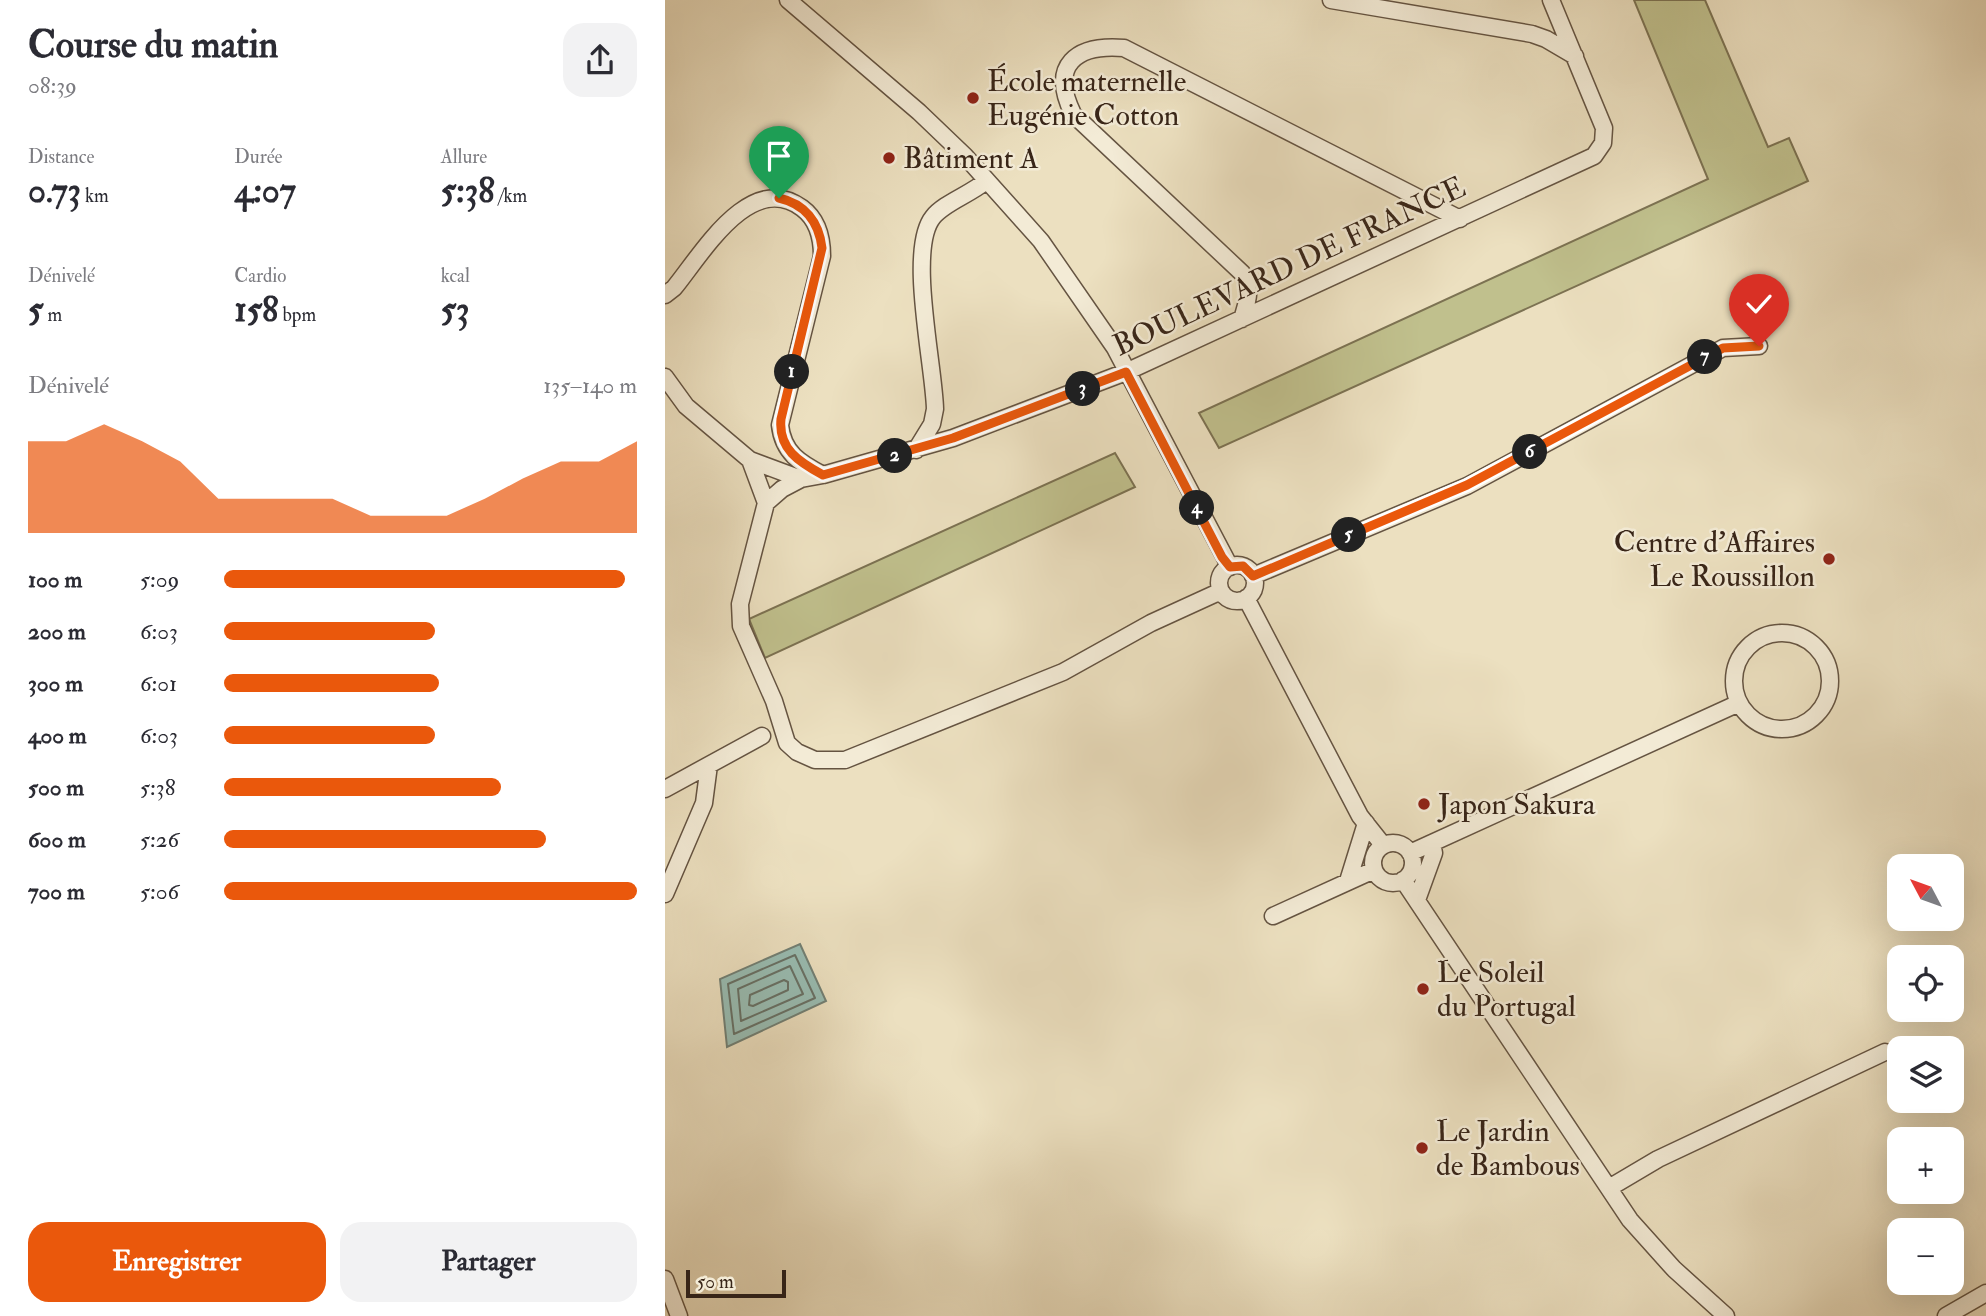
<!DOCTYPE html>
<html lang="fr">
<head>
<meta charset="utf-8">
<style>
	body { margin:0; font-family:"IM FELL Double Pica",serif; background:#f2f2f3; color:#2b2b33; height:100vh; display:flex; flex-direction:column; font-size:26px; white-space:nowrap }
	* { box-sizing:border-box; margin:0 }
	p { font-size:23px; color:#7c7c81 }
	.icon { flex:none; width:38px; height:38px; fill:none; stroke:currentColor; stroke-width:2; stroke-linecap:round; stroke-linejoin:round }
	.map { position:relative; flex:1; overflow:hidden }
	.panel { display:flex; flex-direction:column; background:#fff; width:665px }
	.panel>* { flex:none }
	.needle { width:46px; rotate:311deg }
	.tools { position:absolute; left:1222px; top:854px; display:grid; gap:14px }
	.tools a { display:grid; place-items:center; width:77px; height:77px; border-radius:14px; background:#fff; box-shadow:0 7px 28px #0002; font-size:35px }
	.scale { position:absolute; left:21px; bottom:18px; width:100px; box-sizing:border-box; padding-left:7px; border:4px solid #382518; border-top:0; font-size:19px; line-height:24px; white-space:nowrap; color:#382518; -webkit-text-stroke:5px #f3ebd6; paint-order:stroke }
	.pin { position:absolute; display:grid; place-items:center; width:60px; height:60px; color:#fff; margin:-72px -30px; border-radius:50% 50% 50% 0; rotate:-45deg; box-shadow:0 0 7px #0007 }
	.pin .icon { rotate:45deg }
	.km { position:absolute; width:35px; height:35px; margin:-18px; border-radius:50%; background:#222; color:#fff; font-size:19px; line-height:35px; text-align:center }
	.round { display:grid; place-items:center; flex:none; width:74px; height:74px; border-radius:21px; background:#f2f2f3 }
	.summary { display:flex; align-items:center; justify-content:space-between; height:119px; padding:0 28px }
	h1 { font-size:38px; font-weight:700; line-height:52px }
	.figures { display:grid; grid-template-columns:repeat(3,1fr); gap:10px; height:119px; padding:7px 28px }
	.figures div { display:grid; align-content:center }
	.figures b { font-size:35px; font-weight:700 }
	.figures small { font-size:19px; font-weight:400 }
	.figures p { font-size:19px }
	.chart { height:196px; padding:14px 28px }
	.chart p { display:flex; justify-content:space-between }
	.chart svg { width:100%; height:126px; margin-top:7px; fill:#ea580c; opacity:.7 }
	.cta { display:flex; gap:14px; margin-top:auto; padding:14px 28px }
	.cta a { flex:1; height:80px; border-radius:21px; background:#ea580c; color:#fff; font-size:28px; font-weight:700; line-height:80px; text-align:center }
	.cta a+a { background:#f2f2f3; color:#2b2b33 }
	ul { padding:0 28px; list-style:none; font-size:23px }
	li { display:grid; grid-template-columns:112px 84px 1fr; align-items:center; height:52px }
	li i { height:18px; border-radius:9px; background:#ea580c }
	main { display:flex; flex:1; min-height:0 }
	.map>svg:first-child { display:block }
	.green { fill:#c0c08d; stroke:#7c7252; stroke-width:2 }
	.water { fill:#99bdb3; stroke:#728075; stroke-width:2 }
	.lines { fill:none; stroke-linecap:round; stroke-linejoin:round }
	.shore { stroke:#687166; stroke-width:2 }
	.minor-casing { stroke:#655442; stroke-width:19 }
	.minor { stroke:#f3ebd6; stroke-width:16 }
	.route-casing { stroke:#fff; stroke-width:14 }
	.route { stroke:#ea580c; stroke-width:9 }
	.poi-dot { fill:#8f2418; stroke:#f3ebd6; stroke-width:2.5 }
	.labels { text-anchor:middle; stroke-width:5; stroke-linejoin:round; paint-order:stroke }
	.poi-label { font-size:30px; fill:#382518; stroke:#f3ebd6; text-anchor:start }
	.street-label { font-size:30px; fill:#382518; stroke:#f3ebd6 }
</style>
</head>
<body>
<main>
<section class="panel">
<div class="summary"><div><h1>Course du matin</h1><p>08:39</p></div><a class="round"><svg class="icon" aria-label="share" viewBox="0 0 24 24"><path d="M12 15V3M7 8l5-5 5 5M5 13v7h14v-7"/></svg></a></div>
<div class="figures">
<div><p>Distance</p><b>0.73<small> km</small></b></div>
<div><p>Durée</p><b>4:07</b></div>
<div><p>Allure</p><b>5:38<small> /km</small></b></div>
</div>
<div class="figures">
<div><p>Dénivelé</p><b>5<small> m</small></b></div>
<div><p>Cardio</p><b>158<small> bpm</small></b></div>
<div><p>kcal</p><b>53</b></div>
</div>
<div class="chart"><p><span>Dénivelé</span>135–140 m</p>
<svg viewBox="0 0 160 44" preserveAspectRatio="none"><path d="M0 44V12L10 12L20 6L30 12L40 19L50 32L60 32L70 32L80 32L90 38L100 38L110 38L120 32L130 25L140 19L150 19L160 12V44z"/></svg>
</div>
<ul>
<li><b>100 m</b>5:09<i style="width:97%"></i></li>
<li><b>200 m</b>6:03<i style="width:51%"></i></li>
<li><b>300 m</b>6:01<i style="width:52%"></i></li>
<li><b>400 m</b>6:03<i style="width:51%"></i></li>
<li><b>500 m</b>5:38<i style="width:67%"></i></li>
<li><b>600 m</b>5:26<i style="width:78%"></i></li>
<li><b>700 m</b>5:06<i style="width:100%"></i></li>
</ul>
<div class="cta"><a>Enregistrer</a><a>Partager</a></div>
</section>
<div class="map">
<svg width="1321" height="1316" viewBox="0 0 1321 1316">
	<rect width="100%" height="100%" fill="#ece0c0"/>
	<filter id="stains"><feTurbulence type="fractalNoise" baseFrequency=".00286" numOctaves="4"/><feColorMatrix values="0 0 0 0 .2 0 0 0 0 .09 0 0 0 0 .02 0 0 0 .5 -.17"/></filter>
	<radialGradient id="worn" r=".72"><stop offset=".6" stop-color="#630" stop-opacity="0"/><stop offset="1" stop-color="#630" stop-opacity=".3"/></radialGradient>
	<path class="green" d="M 969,0 L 1040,0 L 1103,147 L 1124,138 L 1143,181 L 554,448 L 534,413 L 1043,179 Z
		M 450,453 L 470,487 L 100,658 L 84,619 Z"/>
	<path class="water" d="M 135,944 L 161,1001 L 62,1047 L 55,979 Z"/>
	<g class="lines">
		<path class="shore" d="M 130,955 L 150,998 L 69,1034 L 63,984 Z
			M 125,966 L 138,994 L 76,1021 L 73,989 Z
			M 119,980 L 123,982 L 123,990 L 88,1006 L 84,1005 L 85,995 Z"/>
		<g class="minor-casing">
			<path id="minor" d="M 123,0 L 254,112 L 300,156 L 376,241 L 450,348 L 565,567
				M 666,0 L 867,34 L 881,39 L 910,56
				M 0,295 L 9,288 C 37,254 85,170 137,208 C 152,219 157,238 157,256 L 115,425 C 118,453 135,463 158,475
				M 577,319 C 582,302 588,289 577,273 L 408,114 C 384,65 411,44 459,48 L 795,219
				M 0,377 L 21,406 L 85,460 L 136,479 L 158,475 L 288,438 L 461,372 L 929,156 L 938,143 L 939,128 L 886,0
				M 251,450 L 267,424 L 270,409 C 269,365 242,249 268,217 C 279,203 304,195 321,181
				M 85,460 L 101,503 L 75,604 L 76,626 L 109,701 L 122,743 L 132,752 L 150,760 L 180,760 L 398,672 L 486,623 L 556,591
				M 101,503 L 117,489 L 136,479
				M554 583a18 18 0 1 1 36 0a18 18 0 1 1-36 0Z
				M 588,576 L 802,486 L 1058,348 L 1094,346
				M 581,598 L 695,816 L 718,845
				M1069 681a48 48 0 1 1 96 0a48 48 0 1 1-96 0Z
				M 0,789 L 97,736
				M708 863a20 20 0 1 1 40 0a20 20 0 1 1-40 0Z
				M 745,853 L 1074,703
				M 738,880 L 965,1220 L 1009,1269 L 1061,1316
				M 683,881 L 701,823
				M 0,894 L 39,803 L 44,765
				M 752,900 L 769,853 L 767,843
				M 608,916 L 709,870
				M 944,1188 L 993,1159 L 1220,1052
				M 0,1279 L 14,1316
				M 1281,1316 L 1321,1293"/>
		</g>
		<use href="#minor" class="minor"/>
	</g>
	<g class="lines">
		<g class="route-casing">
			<path id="route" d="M 114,198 C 140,204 154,222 157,248 L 116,419 C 113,449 134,462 158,475 L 288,438 L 461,372 L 557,557 L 565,567 L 578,566 L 588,576 L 802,485 L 1058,348 L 1094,346"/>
		</g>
		<use href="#route" class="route"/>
	</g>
	<g class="poi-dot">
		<circle cx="308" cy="98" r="7"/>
		<circle cx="224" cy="158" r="7"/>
		<circle cx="1164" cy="559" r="7"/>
		<circle cx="759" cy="804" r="7"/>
		<circle cx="758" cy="989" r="7"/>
		<circle cx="757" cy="1148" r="7"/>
	</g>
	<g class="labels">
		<g class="poi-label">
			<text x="322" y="91">École maternelle<tspan x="322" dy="34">Eugénie Cotton</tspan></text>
			<text x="238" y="168">Bâtiment A</text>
			<text x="1150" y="552" text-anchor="end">Centre d’Affaires<tspan x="1150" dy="34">Le Roussillon</tspan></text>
			<text x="773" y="814">Japon Sakura</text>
			<text x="772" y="982">Le Soleil<tspan x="772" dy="34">du Portugal</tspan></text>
			<text x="771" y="1141">Le Jardin<tspan x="771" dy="34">de Bambous</tspan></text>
		</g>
		<g class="street-label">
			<text transform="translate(624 266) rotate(-25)" y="10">BOULEVARD DE FRANCE</text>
		</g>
	</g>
	<rect width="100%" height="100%" filter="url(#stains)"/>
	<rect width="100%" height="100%" fill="url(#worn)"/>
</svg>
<div class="tools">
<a><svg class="needle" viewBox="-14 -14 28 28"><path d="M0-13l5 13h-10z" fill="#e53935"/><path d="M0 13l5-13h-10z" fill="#7c7c81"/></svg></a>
<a><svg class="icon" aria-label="locate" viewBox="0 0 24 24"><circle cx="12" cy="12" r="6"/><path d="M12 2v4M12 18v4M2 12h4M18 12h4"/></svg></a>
<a><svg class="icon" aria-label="layers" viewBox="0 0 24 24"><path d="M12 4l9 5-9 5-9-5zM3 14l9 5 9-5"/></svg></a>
<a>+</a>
<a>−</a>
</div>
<div class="scale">50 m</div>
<div class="pin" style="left:114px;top:198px;background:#1e9e55"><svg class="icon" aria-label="arrive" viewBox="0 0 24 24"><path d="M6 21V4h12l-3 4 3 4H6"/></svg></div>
<div class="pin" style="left:1094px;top:346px;background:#d93025"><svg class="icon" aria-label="check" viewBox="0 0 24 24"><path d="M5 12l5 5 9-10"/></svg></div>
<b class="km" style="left:127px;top:372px">1</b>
<b class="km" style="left:230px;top:456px">2</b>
<b class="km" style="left:418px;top:389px">3</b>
<b class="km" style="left:532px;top:508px">4</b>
<b class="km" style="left:684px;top:535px">5</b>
<b class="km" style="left:865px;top:452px">6</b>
<b class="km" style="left:1040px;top:357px">7</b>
</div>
</main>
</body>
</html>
